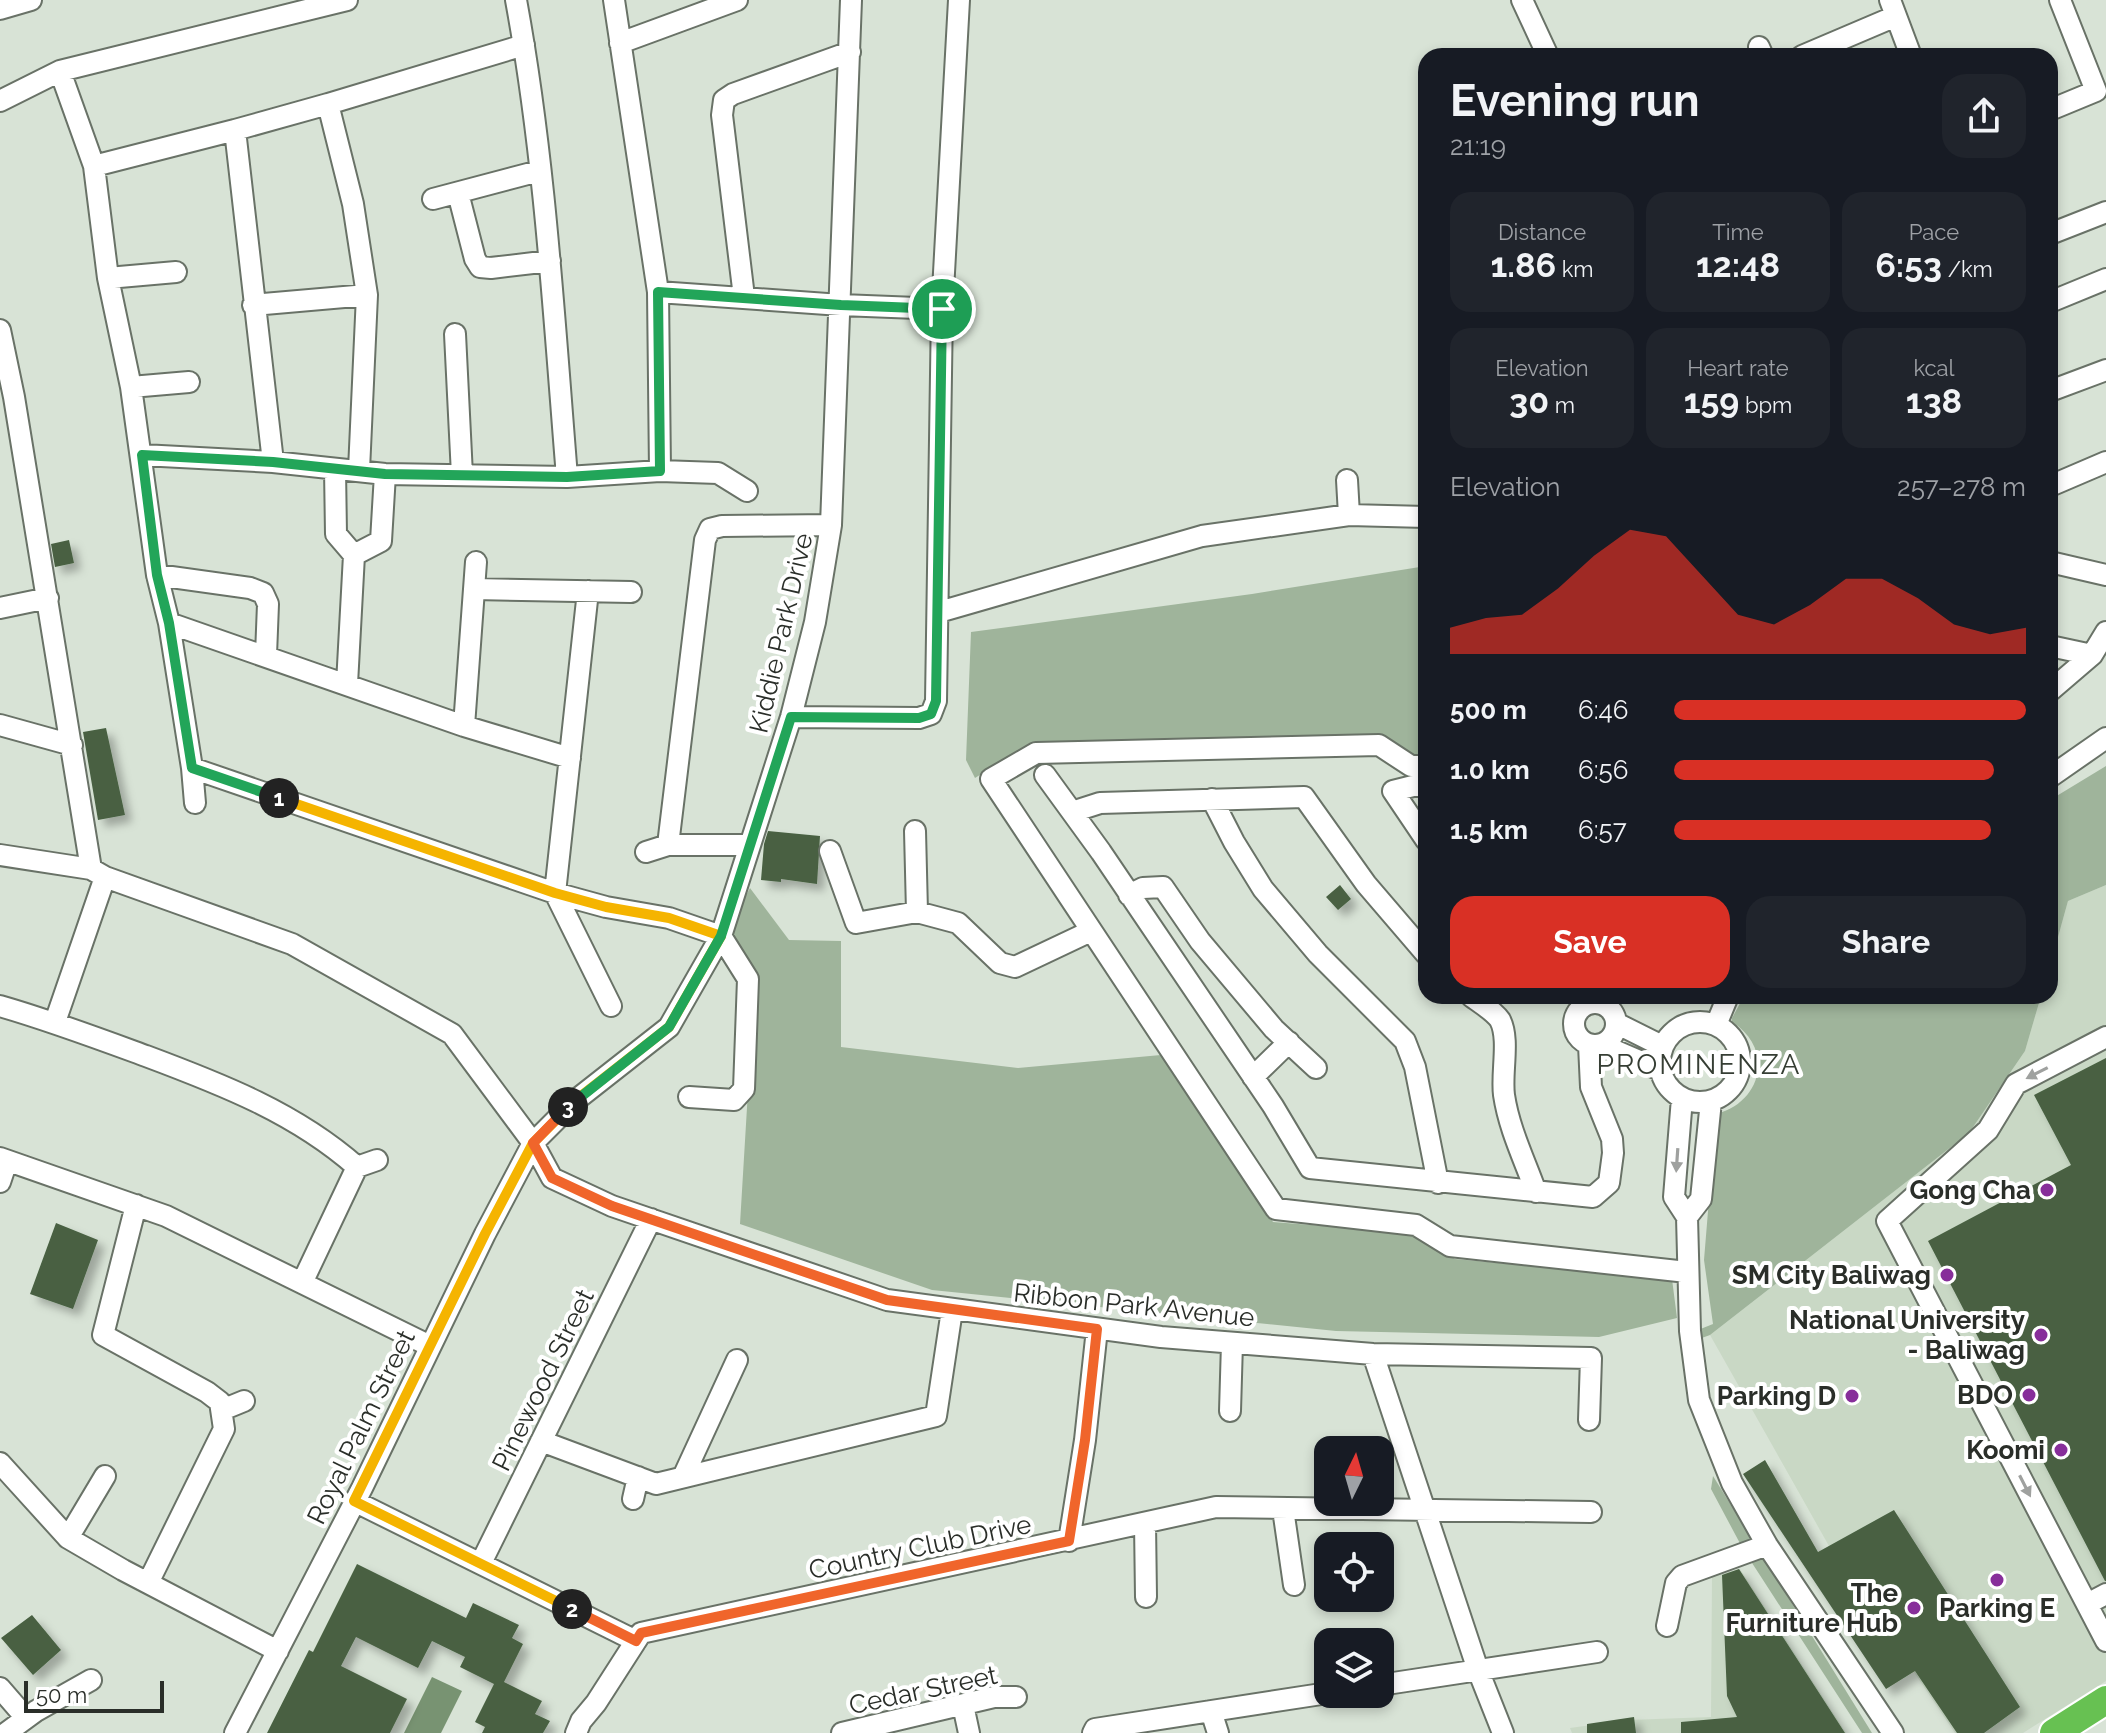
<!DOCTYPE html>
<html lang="en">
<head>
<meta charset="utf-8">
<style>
	body { margin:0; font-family:Raleway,sans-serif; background:#20242c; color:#f1f3f6; height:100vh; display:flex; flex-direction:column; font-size:30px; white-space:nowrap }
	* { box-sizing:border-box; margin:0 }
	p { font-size:26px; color:#9ea1a6 }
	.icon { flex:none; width:44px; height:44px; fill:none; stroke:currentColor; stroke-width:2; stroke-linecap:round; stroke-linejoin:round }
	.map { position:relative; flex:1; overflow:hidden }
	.side { position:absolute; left:1418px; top:48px; width:640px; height:956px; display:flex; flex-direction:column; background:#171b24; border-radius:24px; box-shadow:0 4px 12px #0003 }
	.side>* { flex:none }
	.needle { width:52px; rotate:5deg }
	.tools { position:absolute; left:1314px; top:1436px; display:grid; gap:16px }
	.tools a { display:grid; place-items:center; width:80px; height:80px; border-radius:16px; background:#171b24; box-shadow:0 4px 12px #0003; font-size:40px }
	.scale { position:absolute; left:24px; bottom:20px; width:140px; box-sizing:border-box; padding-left:8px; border:4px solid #2a2e29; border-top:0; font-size:22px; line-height:28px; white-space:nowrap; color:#2a2e29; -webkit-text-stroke:6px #fff; paint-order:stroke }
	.pin { position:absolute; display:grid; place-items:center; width:68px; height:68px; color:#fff; margin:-34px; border:4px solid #fff; border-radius:50%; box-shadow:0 2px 8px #0007 }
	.km { position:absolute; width:40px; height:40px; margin:-20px; border-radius:50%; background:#222; color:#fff; font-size:22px; line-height:40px; text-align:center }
	.round { display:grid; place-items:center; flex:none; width:84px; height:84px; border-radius:24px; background:#20242c }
	.headline { display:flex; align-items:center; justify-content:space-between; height:136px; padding:0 32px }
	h1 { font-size:44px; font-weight:700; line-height:60px }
	.figures { display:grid; grid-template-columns:repeat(3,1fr); gap:12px; height:136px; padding:8px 32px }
	.figures div { display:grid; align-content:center; border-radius:20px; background:#20242c; text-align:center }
	.figures b { font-size:34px; font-weight:700 }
	.figures small { font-size:22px; font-weight:400 }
	.figures p { font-size:22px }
	.chart { height:224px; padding:16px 32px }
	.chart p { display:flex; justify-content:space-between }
	.chart svg { width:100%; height:144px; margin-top:8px; fill:#d93025; opacity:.7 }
	.cta { display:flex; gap:16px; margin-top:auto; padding:16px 32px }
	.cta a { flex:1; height:92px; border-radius:24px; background:#d93025; color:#fff; font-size:32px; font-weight:700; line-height:92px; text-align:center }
	.cta a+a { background:#20242c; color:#f1f3f6 }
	ul { padding:0 32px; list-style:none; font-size:26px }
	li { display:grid; grid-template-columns:128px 96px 1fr; align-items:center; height:60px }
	li i { height:20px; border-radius:10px; background:#d93025 }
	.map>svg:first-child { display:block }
	.built { fill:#c9d8c5 }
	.green { fill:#9fb49b }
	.water { fill:#789372 }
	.building { fill:#486142; filter:url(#shadow) }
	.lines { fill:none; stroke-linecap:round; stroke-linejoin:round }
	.minor-casing { stroke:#697267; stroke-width:24 }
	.highway-casing { stroke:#fff; stroke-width:32 }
	.minor { stroke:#fff; stroke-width:20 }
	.highway { stroke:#67c152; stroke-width:28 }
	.oneway { fill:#9fa19f }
	.split-1-casing { stroke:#fff; stroke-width:16 }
	.split-2-casing { stroke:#fff; stroke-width:16 }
	.split-3-casing { stroke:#fff; stroke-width:16 }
	.split-4-casing { stroke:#fff; stroke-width:16 }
	.split-1 { stroke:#22a559; stroke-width:10 }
	.split-2 { stroke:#f5b400; stroke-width:10 }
	.split-3 { stroke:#f0652b; stroke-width:10 }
	.split-4 { stroke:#22a559; stroke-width:10 }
	.poi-dot { fill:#872e9a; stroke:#fff; stroke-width:3 }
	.labels { text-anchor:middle; stroke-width:8; stroke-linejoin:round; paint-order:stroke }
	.street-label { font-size:26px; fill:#2a2e29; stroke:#fff }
	.poi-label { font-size:26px; font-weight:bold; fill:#2a2e29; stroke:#fff; text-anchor:end }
	.neighbourhood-label { font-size:28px; letter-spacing:2px; fill:#363e34; stroke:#fff }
</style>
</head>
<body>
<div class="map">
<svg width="2106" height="1733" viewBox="0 0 2106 1733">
	<defs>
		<filter id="shadow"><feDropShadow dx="7" dy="7" stdDeviation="4" flood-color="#0004"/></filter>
	</defs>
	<rect width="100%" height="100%" fill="#d8e3d6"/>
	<path class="built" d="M 2106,885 L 2106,1681 L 2023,1733 L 1955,1733 L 1829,1546 L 1710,1335 L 1969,1133 L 2025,1051 L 2041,996 L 2050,996 L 2050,966 L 2068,901 Z
		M 1740,1569 L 1846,1733 L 1572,1733 L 1570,1728 L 1628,1720 L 1711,1717 L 1712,1576 Z"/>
	<path class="green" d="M 1426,566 L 1426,757 L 1416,757 L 1379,735 L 1089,746 L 1032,742 L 975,778 L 966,760 L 971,632 L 1252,594 Z
		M 2106,766 L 2106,885 L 2068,901 L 2050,966 L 2050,800 Z
		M 750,888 L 789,940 L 841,941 L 841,1047 L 1018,1068 L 1161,1055 L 1273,1222 L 1413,1233 L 1455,1259 L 1672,1279 L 1677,1318 L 1599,1337 L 1336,1331 L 932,1290 L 740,1224 L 754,991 L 728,929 Z
		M 1744,996 L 2041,996 L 2025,1051 L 1969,1133 L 1710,1335 L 1699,1339 L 1698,1330 L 1713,1324 L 1704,1260 L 1716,1114 C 1763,1102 1774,1048 1732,1022 L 1732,1018 Z
		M 1713,1476 L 1872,1733 L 1862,1733 L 1743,1549 L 1711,1489 Z"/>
	<path class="water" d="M 432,1677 L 462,1691 L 441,1733 L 404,1733 Z"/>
	<path class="building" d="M 69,540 L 74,563 L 55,567 L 51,544 Z
		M 106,728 L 125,815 L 98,820 L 83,732 Z
		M 768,831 L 820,836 L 817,884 L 781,879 L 781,882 L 761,880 L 764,844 Z
		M 1340,885 L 1351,899 L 1338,910 L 1326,897 Z
		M 2106,1058 L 2106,1581 L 2105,1581 L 1928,1241 L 2071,1165 L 2034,1095 Z
		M 56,1223 L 98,1240 L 73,1309 L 30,1294 Z
		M 1765,1460 L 1818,1552 L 1894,1510 L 2020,1707 L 1984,1733 L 1957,1733 L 1915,1671 L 1886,1689 L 1743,1474 Z
		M 357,1564 L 466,1618 L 473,1603 L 519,1625 L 512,1638 L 523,1644 L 504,1682 L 542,1701 L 535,1714 L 550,1721 L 543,1733 L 482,1733 L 485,1727 L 475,1722 L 494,1684 L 460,1667 L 465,1657 L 432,1641 L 418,1668 L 356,1637 L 341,1666 L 407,1699 L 390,1733 L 267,1733 L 309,1650 L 313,1652 Z
		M 1739,1569 L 1845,1733 L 1681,1733 L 1681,1722 L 1737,1717 L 1727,1696 L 1722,1575 Z
		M 32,1615 L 61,1650 L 33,1675 L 1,1638 Z
		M 1634,1717 L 1636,1733 L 1587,1733 L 1587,1724 Z"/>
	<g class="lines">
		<g class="minor-casing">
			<path id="minor" d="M 516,0 C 545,157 554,318 567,477
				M 614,0 L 658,292 L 660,471
				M 1522,0 L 1548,56
				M 1890,0 L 1911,56
				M 0,9 L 31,0
				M 620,43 L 737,0
				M 1759,47 L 1763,56
				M 1802,56 L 1896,16
				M 60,71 L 94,166 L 108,278 L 131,387 L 157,575 L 169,623 L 192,768 L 195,803
				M 0,101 L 60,71 L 347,0
				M 328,104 L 524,45
				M 2050,110 L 2096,91 L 2060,0
				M 94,166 L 235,130
				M 458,193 L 475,259 L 480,267 L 491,268 L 550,261
				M 433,199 L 539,171
				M 2050,234 L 2106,212
				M 108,278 L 176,272
				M 658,292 L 841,305 L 942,309
				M 744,297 L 722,115 L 724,100 L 733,94 L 850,52
				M 2050,302 L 2106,279
				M 253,305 L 367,295
				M 0,330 L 14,397 L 91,869
				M 455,334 L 462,475
				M 131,387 L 189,382
				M 2050,391 L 2106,370
				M 142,455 L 273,462 L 385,474 L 567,477 L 660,471 L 718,473 L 747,491
				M 273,462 L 235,130 L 328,104 L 353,204 L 367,295 L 359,470
				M 335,469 L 336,534 L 354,555 L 347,684
				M 1347,480 L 1349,515
				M 2050,486 L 2106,462
				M 354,555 L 381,541 L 385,474
				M 2050,562 L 2106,575
				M 157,575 L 250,588 L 263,593 L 268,604 L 266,655
				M 474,589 L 631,592
				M 588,591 L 555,893 L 606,907 L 669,918 L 721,936 L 748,979 L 744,1089 L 734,1100 L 689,1097
				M 0,608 L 48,598
				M 939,612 L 1202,536 L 1349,515 L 1426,517
				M 169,623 L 464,726 L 570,758
				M 2050,646 L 2092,655
				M 2050,691 L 2092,655 L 2106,632
				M 791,717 L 919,718 L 931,714 L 936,701 L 942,309 L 959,0
				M 0,725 L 72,745
				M 464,726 L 476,562
				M 1426,766 L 1411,766 L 1379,745 L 1036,753 L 991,779 L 1276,1209 L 1416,1225 L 1450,1246 L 1687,1272
				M 192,768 L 555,893 L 611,1006
				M 1045,775 L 1101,852 L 1273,1106 L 1310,1168 L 1593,1197 L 1609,1183 L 1613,1153 L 1612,1139 L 1591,1087 L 1589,1045
				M 2050,777 L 2106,738
				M 1426,786 L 1413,786 L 1393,791 L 1426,840
				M 1212,799 L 1234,842 L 1263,889 L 1318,954 L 1405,1041 L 1415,1067 L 1438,1183
				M 1072,812 L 1100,803 L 1304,797 L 1366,884 L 1426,954
				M 915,831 L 917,912
				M 668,845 L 705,540 L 710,529 L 722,526 L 831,525
				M 830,851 L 856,923 L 917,912 L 958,923 L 1000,963 L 1015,967 L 1091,931
				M 646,852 L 668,845 L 750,845
				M 0,855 L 91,869 L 105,877 L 292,944 L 452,1034 L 533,1143 L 552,1178 L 612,1206 L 887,1300 L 1161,1337 L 1373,1354 L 1591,1358 L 1589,1420
				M 1129,895 L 1143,888 L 1163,887 L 1200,941 L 1274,1029 L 1316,1068
				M 1471,996 C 1480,1003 1494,1011 1500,1020 C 1510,1039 1501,1073 1504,1095 C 1509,1129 1525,1161 1536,1192
				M1574 1024a21 21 0 1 1 42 0a21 21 0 1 1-42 0Z
				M 0,1006 C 49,1020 97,1038 146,1056 C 221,1084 296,1113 357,1167 L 302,1283
				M1660 1062a40 40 0 1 1 80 0a40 40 0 1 1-80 0Z
				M 55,1022 L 105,877
				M 1616,1023 L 1662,1046
				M 1716,1025 L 1728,996
				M 2106,1037 L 2016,1084 L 1988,1130 L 1887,1221 L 2106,1641
				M 1602,1045 L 1660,1070
				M 1253,1077 L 1289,1042
				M 1682,1098 L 1674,1197 L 1687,1217 L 1690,1331 L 1699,1400 L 1732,1483 L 1767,1545 L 1893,1733
				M 0,1158 L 166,1216 L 430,1346
				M 357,1167 L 377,1160
				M 0,1182 L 7,1161
				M 136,1205 L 103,1335 L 207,1392 L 220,1402 L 224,1429 L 148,1583
				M 1687,1217 L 1701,1199 L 1711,1101
				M 1373,1354 L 1478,1670 L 1503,1733
				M 222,1410 L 244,1401
				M 1230,1411 L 1232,1343
				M 541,1441 L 656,1484 L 936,1416 L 952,1310
				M 0,1463 L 68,1538 L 123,1570 L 278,1651
				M 683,1477 L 737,1360
				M 633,1499 L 638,1477
				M 354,1501 L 636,1641
				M 1283,1509 L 1294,1585
				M 1145,1523 L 1146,1597
				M 68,1538 L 105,1476
				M 1069,1541 L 1085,1440 L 1097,1329
				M 481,1563 L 651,1219
				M 2087,1604 L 2106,1594
				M 1667,1626 L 1676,1583 L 1682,1576 L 1767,1545
				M 1380,1685 L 1597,1652
				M 0,1688 L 26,1718
				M 963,1705 L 969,1733
				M 1211,1711 L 1218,1733
				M 6,1733 L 36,1711 L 91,1680
				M 235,1733 L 362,1488 L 485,1234 L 533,1143 L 576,1100 L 669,1027 L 721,936 L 791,717 L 815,622 L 831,525 L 851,0
				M 576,1733 L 581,1721 L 596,1703 L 641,1633 L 1216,1507 L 1591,1512
				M 842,1733 L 994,1697 L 1016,1697
				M 1093,1733 L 1095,1729 L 1328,1693"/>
		</g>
		<g class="highway-casing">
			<path id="highway" d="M 2054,1733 L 2106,1700"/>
		</g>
		<use href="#minor" class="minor"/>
		<use href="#highway" class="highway"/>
	</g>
	<defs><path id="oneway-solid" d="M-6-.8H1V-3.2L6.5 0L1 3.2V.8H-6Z" transform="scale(2)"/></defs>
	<g class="oneway">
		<use href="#oneway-solid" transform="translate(2037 1073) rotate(153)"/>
		<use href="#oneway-solid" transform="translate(1677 1160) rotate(94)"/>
		<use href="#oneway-solid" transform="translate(2025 1486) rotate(63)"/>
	</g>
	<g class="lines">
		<g class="split-1-casing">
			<path id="split-1" d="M 279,798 L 192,768 L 169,623 L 157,575 L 142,455 L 273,462 L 385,474 L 567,477 L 660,471 L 658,292 L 841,305 L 942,309"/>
		</g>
		<g class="split-2-casing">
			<path id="split-2" d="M 279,798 L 555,893 L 606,907 L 669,918 L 721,936 L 669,1027 L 576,1100 L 533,1143 L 485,1234 L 354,1501 L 572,1609"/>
		</g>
		<g class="split-3-casing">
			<path id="split-3" d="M 568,1107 L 533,1143 L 552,1178 L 612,1206 L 887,1300 L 1097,1329 L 1085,1440 L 1069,1541 L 641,1633 L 636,1641 L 572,1609"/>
		</g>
		<g class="split-4-casing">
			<path id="split-4" d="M 568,1107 L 669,1027 L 721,936 L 791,717 L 919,718 L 931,714 L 936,701 L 942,309"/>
		</g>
		<use href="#split-1" class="split-1"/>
		<use href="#split-2" class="split-2"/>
		<use href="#split-3" class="split-3"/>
		<use href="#split-4" class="split-4"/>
	</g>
	<g class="poi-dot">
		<circle cx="2047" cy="1190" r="8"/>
		<circle cx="1947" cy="1275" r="8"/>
		<circle cx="2041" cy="1335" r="8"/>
		<circle cx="2029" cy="1395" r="8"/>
		<circle cx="1852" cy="1396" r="8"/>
		<circle cx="2061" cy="1450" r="8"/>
		<circle cx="1997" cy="1580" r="8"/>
		<circle cx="1914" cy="1608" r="8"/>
	</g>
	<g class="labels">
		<g class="street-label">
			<text transform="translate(781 633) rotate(-77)" y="9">Kiddie Park Drive</text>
			<text transform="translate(1134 1305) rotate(6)" y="9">Ribbon Park Avenue</text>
			<text transform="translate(543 1380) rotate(-64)" y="9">Pinewood Street</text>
			<text transform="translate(361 1427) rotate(-64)" y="9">Royal Palm Street</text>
			<text transform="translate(920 1547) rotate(-12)" y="9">Country Club Drive</text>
			<text transform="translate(923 1690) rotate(-12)" y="9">Cedar Street</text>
		</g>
		<g class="poi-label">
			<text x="2031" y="1199">Gong Cha</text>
			<text x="1931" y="1284">SM City Baliwag</text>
			<text x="2025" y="1329">National University<tspan x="2025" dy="30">- Baliwag</tspan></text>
			<text x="2013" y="1404">BDO</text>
			<text x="1836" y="1405">Parking D</text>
			<text x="2045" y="1459">Koomi</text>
			<text x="1898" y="1602">The<tspan x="1898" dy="30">Furniture Hub</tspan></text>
			<text x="1997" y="1617" text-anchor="middle">Parking E</text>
		</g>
		<g class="neighbourhood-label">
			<text x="1699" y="1074">PROMINENZA</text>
		</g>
	</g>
</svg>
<div class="tools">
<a><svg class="needle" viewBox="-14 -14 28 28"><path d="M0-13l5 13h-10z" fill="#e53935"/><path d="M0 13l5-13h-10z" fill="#9ea1a6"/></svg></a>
<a><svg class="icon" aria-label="locate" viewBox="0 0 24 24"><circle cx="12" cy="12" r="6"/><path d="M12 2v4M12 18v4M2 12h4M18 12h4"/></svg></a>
<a><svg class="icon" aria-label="layers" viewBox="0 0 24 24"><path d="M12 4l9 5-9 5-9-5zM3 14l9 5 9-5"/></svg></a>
</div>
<div class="scale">50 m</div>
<div class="pin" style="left:942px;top:309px;background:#1e9e55"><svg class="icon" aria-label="arrive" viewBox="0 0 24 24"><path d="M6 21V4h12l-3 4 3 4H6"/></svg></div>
<b class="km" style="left:279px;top:798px">1</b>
<b class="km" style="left:572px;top:1609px">2</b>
<b class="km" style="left:568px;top:1107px">3</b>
<section class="side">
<div class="headline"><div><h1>Evening run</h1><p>21:19</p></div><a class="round"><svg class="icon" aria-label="share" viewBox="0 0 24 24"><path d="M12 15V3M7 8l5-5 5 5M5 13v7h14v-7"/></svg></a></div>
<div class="figures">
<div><p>Distance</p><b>1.86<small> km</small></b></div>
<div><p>Time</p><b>12:48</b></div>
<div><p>Pace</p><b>6:53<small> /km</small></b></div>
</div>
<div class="figures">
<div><p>Elevation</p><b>30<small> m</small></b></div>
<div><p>Heart rate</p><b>159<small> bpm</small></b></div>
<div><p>kcal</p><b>138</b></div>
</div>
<div class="chart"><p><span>Elevation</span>257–278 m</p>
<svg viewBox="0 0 160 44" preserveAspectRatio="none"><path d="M0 44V36L10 33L20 32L30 24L40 14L50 6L60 8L70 20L80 32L90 35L100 29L110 21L120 21L130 27L140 35L150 38L160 36V44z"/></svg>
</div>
<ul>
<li><b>500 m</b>6:46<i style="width:100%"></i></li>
<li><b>1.0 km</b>6:56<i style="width:91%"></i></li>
<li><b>1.5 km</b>6:57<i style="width:90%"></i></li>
</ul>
<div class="cta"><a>Save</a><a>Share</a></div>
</section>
</div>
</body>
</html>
